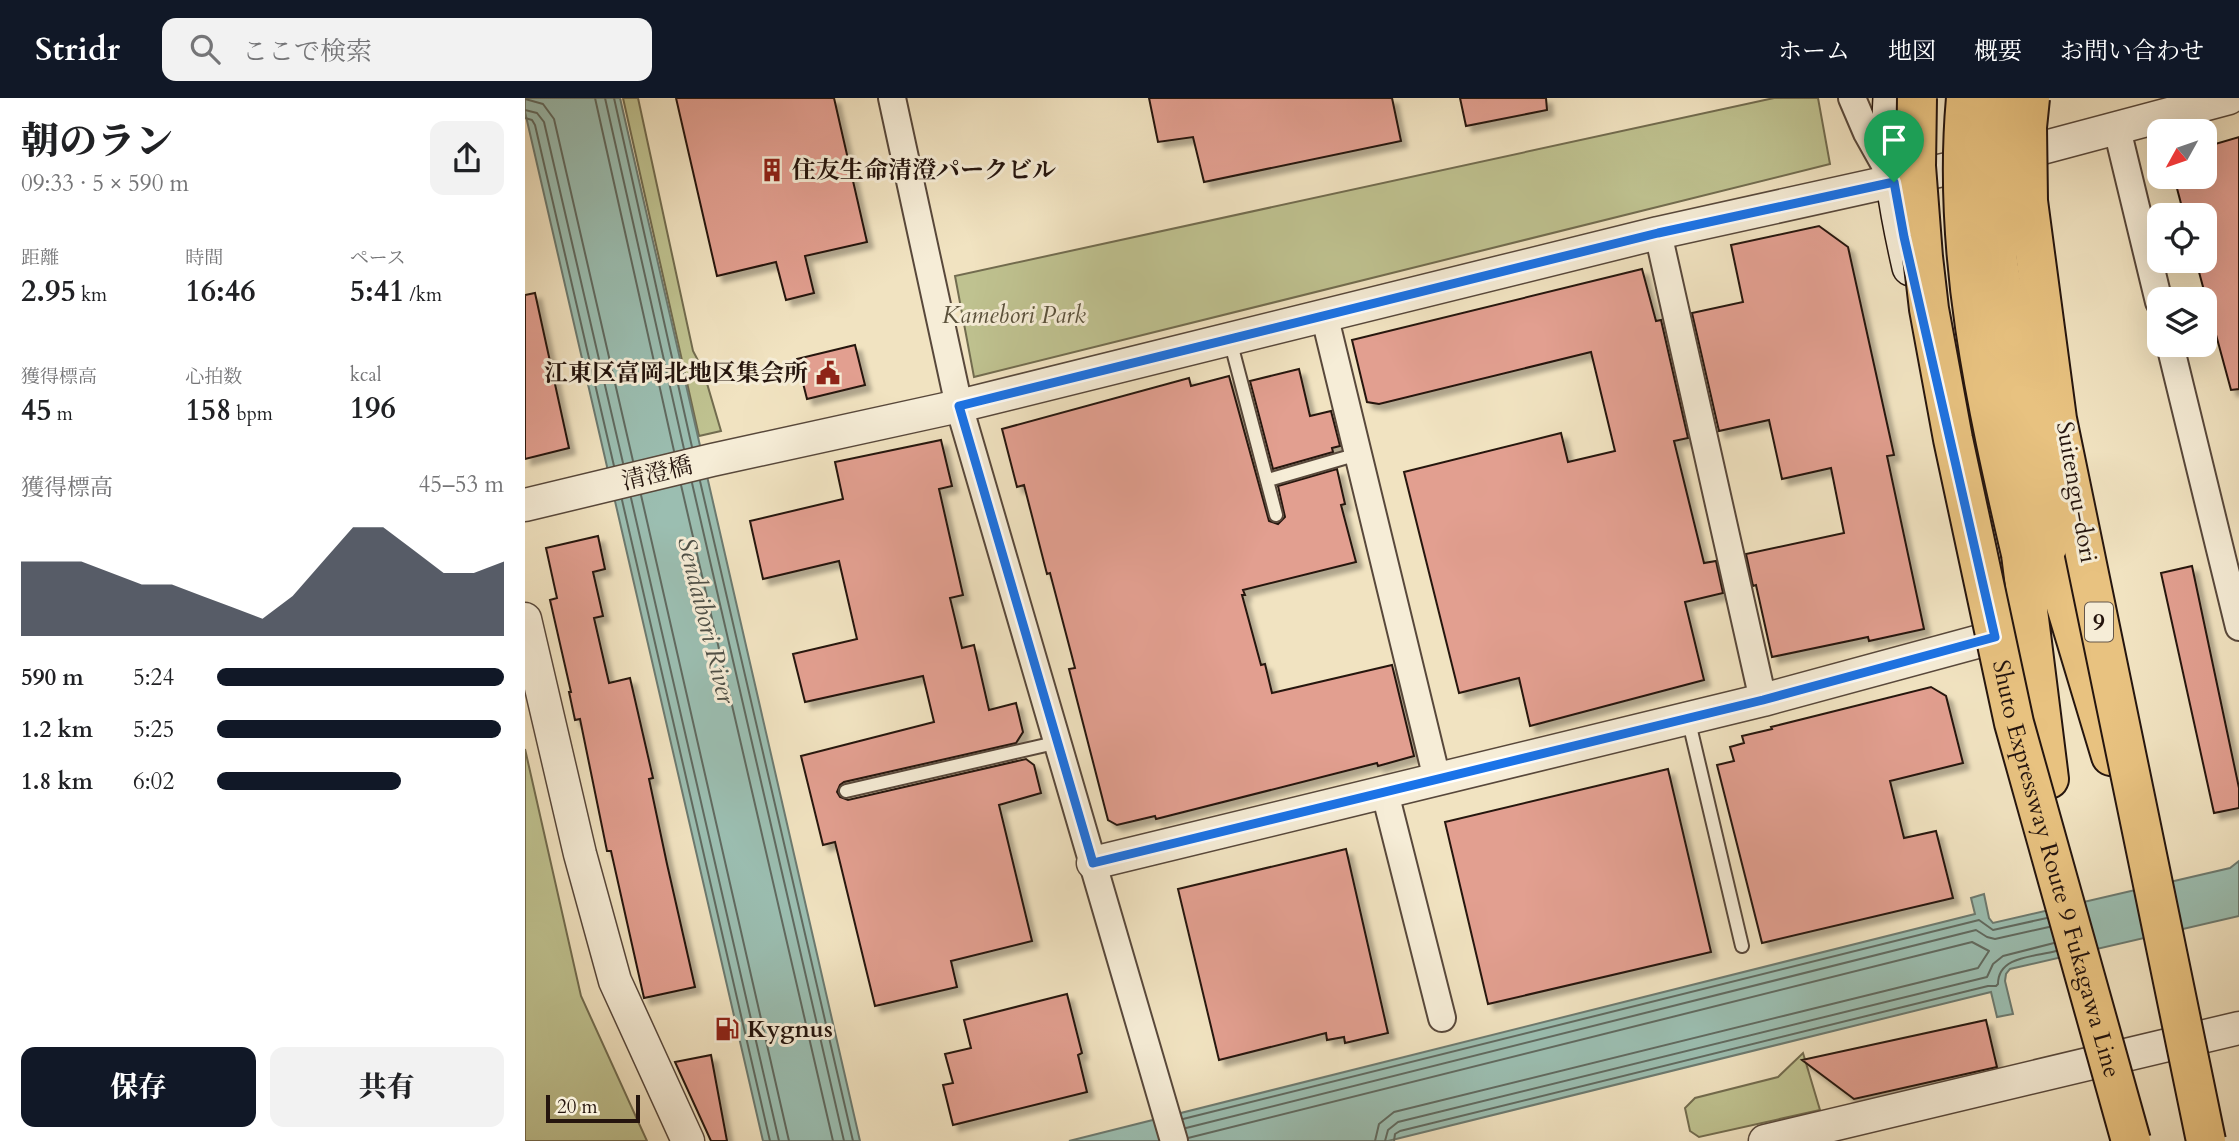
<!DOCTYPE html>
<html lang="ja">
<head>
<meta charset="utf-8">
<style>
	body { margin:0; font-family:Cardo,"Noto Serif JP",serif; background:#f2f2f2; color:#202124; height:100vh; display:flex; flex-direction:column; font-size:26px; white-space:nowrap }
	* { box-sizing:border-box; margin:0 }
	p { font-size:23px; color:#757577 }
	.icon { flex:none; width:38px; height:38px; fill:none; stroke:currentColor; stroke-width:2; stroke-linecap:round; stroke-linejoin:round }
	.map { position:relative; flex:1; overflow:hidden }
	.details { display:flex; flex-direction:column; background:#fff; width:525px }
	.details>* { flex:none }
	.needle { width:46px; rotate:230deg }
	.fabs { position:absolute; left:1622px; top:21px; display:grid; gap:14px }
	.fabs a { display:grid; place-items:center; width:70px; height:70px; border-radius:14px; background:#fff; box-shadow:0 7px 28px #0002; font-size:35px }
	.scale { position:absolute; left:21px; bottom:18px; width:94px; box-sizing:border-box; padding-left:7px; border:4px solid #25150e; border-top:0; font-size:19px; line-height:24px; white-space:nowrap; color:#25150e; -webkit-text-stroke:5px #f6edd7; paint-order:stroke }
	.pin { position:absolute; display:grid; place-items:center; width:60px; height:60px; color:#fff; margin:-72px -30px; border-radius:50% 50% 50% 0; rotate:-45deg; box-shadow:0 0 7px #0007 }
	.pin .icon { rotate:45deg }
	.round { display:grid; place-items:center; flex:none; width:74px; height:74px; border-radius:14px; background:#f2f2f2 }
	.head { display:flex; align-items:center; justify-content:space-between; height:119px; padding:0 21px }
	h1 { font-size:38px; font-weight:800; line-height:52px }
	.figures { display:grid; grid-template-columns:repeat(3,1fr); gap:10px; height:119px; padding:7px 21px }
	.figures div { display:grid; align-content:center }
	.figures b { font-size:30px; font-weight:800 }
	.figures small { font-size:19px; font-weight:400 }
	.figures p { font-size:19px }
	.chart { height:196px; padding:14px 21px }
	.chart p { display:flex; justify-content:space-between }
	.chart svg { width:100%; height:126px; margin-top:7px; fill:#111827; opacity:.7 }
	.button { display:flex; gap:14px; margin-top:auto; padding:14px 21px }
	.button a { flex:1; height:80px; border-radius:14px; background:#111827; color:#fff; font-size:28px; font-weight:800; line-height:80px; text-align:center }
	.button a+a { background:#f2f2f2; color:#202124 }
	ul { padding:0 21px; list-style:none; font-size:23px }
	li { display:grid; grid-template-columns:112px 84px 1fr; align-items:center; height:52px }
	li i { height:18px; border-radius:9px; background:#111827 }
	header { display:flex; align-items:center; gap:42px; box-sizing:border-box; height:98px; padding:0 35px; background:#111827; color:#fff }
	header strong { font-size:33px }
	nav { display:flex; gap:38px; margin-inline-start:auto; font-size:24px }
	.search { width:490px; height:63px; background:#f2f2f2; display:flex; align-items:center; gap:18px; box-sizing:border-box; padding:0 24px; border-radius:14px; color:#757577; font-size:26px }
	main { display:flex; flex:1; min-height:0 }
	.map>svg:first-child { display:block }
	.green { fill:#bfc290; stroke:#726c4f; stroke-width:2 }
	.water { fill:#9bbeb1; stroke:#6c7a70; stroke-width:2 }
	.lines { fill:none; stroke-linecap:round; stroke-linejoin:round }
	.shore { stroke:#606a60; stroke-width:2 }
	.building { fill:#e29f90; stroke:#25150e; stroke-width:2; filter:url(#shadow) }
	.service-casing { stroke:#58483b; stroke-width:16 }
	.minor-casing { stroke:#58483b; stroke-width:30 }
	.tertiary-casing { stroke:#58483b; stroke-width:35 }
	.secondary-casing { stroke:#25150e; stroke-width:40 }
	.motorway-casing { stroke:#25150e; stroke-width:42 }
	.service { stroke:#f6edd7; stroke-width:12 }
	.minor { stroke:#f6edd7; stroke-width:26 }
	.tertiary { stroke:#f6edd7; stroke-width:32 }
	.secondary { stroke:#f6edd7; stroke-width:37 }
	.motorway { stroke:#e8c280; stroke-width:38 }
	.motorway-bridge-casing { stroke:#25150e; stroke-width:42; stroke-linecap:butt }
	.motorway-bridge { stroke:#e8c280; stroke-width:38 }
	.route-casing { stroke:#fff; stroke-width:14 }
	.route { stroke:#1a73e8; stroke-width:9 }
	.labels { text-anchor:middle; stroke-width:6; stroke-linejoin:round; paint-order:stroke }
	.shield { fill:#f6edd7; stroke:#64564a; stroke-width:2 }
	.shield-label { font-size:23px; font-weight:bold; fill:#25150e }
	.poi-label { font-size:24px; font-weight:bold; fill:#25150e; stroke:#f6edd7; text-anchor:start }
	.park-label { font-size:24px; font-style:italic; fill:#5b523c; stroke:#f6edd7 }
	.street-label { font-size:24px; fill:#25150e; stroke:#f6edd7 }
	.water-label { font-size:26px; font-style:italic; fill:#4e5047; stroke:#f6edd7 }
</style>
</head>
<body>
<header>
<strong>Stridr</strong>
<div class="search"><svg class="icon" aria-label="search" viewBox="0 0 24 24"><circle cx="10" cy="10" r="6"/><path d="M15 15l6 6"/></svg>ここで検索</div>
<nav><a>ホーム</a><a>地図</a><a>概要</a><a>お問い合わせ</a></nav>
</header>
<main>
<section class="details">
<div class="head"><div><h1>朝のラン</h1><p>09:33 · 5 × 590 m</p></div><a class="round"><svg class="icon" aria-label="share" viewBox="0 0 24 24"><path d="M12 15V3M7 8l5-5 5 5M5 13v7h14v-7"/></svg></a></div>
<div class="figures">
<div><p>距離</p><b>2.95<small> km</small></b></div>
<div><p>時間</p><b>16:46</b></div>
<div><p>ペース</p><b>5:41<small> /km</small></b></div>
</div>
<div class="figures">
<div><p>獲得標高</p><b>45<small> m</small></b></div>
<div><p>心拍数</p><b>158<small> bpm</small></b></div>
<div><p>kcal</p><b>196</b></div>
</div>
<div class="chart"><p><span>獲得標高</span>45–53 m</p>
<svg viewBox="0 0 160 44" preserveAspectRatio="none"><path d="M0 44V18L10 18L20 18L30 22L40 26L50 26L60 30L70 34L80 38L90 30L100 18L110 6L120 6L130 14L140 22L150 22L160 18V44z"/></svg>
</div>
<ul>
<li><b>590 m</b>5:24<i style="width:100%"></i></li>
<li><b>1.2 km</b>5:25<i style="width:99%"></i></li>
<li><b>1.8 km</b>6:02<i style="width:64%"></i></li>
</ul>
<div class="button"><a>保存</a><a>共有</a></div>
</section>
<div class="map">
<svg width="1714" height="1043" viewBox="0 0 1714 1043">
	<defs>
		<filter id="shadow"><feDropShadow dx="6" dy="6" stdDeviation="2" flood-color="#0004"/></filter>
	</defs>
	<rect width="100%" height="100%" fill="#f1e3c1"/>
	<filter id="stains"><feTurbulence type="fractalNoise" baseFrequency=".00286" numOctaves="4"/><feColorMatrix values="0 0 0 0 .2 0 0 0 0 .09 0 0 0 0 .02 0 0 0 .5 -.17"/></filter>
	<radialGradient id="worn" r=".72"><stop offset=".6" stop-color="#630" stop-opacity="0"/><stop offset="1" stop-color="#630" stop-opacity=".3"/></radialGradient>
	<path class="green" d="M 98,0 L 113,0 L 168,253 L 178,272 L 196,333 L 174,338 Z
		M 1249,0 L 1293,0 L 1305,66 L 449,279 L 430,178 Z
		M 0,651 L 56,898 L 122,1043 L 0,1043 Z
		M 1278,955 L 1295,1012 L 1174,1039 L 1165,1033 L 1160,1010 L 1170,1000 L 1253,979 Z"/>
	<path class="water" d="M 0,0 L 95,0 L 335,1043 L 238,1043 L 0,14 Z
		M 1714,763 L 1714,818 L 1485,871 L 1481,876 L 1480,883 L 1488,916 L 1472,919 L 1466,894 L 863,1043 L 544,1043 L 1450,816 L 1446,800 L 1459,796 L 1464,820 L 1468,825 L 1705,770 Z"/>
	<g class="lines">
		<path class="shore" d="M 70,0 L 149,353
			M 80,0 L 159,351
			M 89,0 L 167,349
			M 0,1 L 18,6 L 29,21 L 108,363
			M 0,12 L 12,15 L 19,24 L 98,365
			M 0,20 L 7,22 L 10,27 L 89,368
			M 175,383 L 328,1043
			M 167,385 L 319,1043
			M 156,387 L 308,1043
			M 116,397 L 264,1043
			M 106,400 L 254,1043
			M 97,402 L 245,1043
			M 658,1021 L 1454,822 L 1468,832 L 1522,820
			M 661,1030 L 1451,832 L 1462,839 L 1470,841 L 1524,829
			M 663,1040 L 1447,844 L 1464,853 L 1453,870 L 869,1014 L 854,1026 L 850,1043
			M 860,1043 L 863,1032 L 873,1024 L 1462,879 L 1468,866 L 1478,858 L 1529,845
			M 869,1043 L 870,1036 L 875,1033 L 1463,888 L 1471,888 L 1473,886 C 1473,858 1509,859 1531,853"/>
	</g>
	<path class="building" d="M 151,0 L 309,0 L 342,144 L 280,158 L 289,195 L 261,202 L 251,164 L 192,178 Z
		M 624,0 L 867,0 L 876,43 L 679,84 L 668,39 L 633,44 Z
		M 935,0 L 1021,0 L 1022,12 L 941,28 Z
		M 1714,39 L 1714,291 L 1706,292 L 1671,163 L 1680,163 L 1680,117 L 1659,117 L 1649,79 L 1680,79 L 1680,49 Z
		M 1294,128 L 1323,149 L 1369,357 L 1362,358 L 1399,531 L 1344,543 L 1343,539 L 1247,559 L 1231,487 L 1228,488 L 1221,456 L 1319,435 L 1306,370 L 1257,381 L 1244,322 L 1194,333 L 1167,215 L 1218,204 L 1206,147 Z
		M 1117,171 L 1131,223 L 1136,222 L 1163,340 L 1149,343 L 1179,465 L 1191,463 L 1198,495 L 1160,504 L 1179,582 L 1005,628 L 994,580 L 934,595 L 879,374 L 1036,335 L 1043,364 L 1090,353 L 1066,254 L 854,306 L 842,304 L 827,242 Z
		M 10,195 L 44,350 L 0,361 L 0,197 Z
		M 330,247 L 340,287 L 282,301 L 272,261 Z
		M 774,271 L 785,318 L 806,313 L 815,348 L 807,350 L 808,354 L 748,371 L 725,283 Z
		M 704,278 L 744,423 L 753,426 L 760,419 L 753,388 L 812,371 L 820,406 L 816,407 L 831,464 L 718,492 L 720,497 L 717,497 L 736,567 L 740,566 L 747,595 L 867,567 L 889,658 L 853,668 L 852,665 L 631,721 L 630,718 L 592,727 L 583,722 L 544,571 L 550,570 L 525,475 L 522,476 L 499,387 L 492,389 L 477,331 L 664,280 L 666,288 Z
		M 416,342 L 427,388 L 414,391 L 438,497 L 425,500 L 437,550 L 449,547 L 464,612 L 491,605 L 498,634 L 491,645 L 319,684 L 315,687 L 312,694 L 315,699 L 323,702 L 501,661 L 509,667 L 516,695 L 474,707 L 507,843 L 426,863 L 432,889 L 350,908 L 310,744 L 298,747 L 276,658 L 409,624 L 398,578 L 280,604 L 268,556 L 332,541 L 314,463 L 238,481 L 225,423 L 318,401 L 310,364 Z
		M 73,438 L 80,471 L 68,474 L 78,518 L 69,520 L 84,585 L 105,580 L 128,680 L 124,681 L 142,766 L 170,889 L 119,900 L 86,753 L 82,753 L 55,621 L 50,622 L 44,594 L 46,594 L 25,502 L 32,500 L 21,450 Z
		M 1667,468 L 1714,690 L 1714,710 L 1689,715 L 1636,475 Z
		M 1406,589 L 1421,598 L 1438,665 L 1365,683 L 1379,740 L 1411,733 L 1428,800 L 1237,845 L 1192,667 L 1209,663 L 1205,649 L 1219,645 L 1217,638 L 1247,631 L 1246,629 Z
		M 1143,671 L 1186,854 L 963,906 L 920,724 Z
		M 821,751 L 863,935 L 820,945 L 819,939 L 802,942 L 801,935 L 694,962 L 653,791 Z
		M 542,896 L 557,955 L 553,957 L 562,994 L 428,1027 L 418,987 L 428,985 L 420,956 L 446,950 L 439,922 Z
		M 1461,922 L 1472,969 L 1329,1001 L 1277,962 Z
		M 186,957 L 202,1043 L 186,1043 L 150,964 Z"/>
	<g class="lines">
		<g class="service-casing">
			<path id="service" d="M 705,242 L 751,417
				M 743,382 L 833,356
				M 1163,620 L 1217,848
				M 321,693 L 534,644"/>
		</g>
		<g class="minor-casing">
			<path id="minor" d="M 367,0 L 434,308 L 649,1043
				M 1327,0 L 1342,35 L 1365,76
				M 1592,31 L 1634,204
				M 1133,135 L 1238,602
				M 799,216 L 912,681
				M 1645,247 L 1714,529
				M 860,695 L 917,920"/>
		</g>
		<g class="tertiary-casing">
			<path id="tertiary" d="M 0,407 L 187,362 L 434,308 L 1133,135 L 1513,51 L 1704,0
				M 0,521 L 55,756 L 90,883 L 163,1043
				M 568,765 L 1238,602 L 1470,539
				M 1240,1043 L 1714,930"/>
		</g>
		<g class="secondary-casing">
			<path id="secondary" d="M 1367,0 C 1363,58 1373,112 1386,169"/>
		</g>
		<g class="motorway-casing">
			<path id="motorway" d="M 1523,448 L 1586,658
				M 1496,456 L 1524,681"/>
		</g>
		<use href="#service" class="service"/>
		<use href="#minor" class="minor"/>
		<use href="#tertiary" class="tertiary"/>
		<use href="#secondary" class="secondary"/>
		<use href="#motorway" class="motorway"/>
		<g class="motorway-bridge-casing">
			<g id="motorway-bridge">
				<path id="s1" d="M 1392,0 L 1391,68 L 1398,159 L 1404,211 L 1428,341 L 1489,625 L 1606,1043"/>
				<path d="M 1441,0 C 1427,154 1461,306 1496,456"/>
				<path d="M 1469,0 L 1469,95 L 1473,163 L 1492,290 L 1523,448"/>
				<path d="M 1505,0 L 1502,29 L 1503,103 L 1532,321 L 1681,1043"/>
			</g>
		</g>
		<use href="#motorway-bridge" class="motorway-bridge"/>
	</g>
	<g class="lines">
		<g class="route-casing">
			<path id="route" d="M 1369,84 L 1379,139 L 1470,539 L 1238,602 L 568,765 L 434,308 L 1133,135 Z"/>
		</g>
		<use href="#route" class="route"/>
	</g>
	<defs>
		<g id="building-bare" transform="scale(1.89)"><path d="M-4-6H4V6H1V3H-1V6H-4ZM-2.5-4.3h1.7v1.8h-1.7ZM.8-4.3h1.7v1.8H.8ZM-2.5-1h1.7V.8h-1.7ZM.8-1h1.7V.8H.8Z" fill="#8f2418" stroke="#f6edd7" stroke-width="2.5" paint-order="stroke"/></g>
		<g id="civic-bare" transform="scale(1.89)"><path d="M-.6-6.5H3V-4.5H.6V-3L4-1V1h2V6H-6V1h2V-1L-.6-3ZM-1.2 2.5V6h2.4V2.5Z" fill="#8f2418" stroke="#f6edd7" stroke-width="2.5" paint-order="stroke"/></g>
		<g id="fuel-bare" transform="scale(1.89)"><path d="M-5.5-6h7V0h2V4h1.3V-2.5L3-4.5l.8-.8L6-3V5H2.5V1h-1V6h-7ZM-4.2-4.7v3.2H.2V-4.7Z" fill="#8f2418" stroke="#f6edd7" stroke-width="2.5" paint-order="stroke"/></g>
	</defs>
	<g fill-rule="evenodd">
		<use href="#building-bare" x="247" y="72"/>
		<use href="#civic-bare" x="303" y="275"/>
		<use href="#fuel-bare" x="202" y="931"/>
	</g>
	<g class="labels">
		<rect class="shield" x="1560" y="504.5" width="28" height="39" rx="5"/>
		<g class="shield-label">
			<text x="1574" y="532">9</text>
		</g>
		<g class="poi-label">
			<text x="267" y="80">住友生命清澄パークビル</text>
			<text x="283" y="283" text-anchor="end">江東区富岡北地区集会所</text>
			<text x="222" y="939">Kygnus</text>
		</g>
		<g class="park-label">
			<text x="489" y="225">Kamebori Park</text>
		</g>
		<g class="street-label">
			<text transform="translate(132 375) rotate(-14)" y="8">清澄橋</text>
			<text transform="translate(1552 394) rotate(80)" y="8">Suitengu-dori</text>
			<text dy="8" stroke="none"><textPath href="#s1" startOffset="786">Shuto Expressway Route 9 Fukagawa Line</textPath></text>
		</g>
		<g class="water-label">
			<text transform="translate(182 522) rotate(76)" y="9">Sendaibori River</text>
		</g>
	</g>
	<rect width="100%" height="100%" filter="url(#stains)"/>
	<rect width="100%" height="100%" fill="url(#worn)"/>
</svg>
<div class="fabs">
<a><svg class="needle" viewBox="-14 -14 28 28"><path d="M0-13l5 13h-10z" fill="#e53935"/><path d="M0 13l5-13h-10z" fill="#757577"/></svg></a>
<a><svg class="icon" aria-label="locate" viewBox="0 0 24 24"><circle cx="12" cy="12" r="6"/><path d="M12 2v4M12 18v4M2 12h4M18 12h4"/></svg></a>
<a><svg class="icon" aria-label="layers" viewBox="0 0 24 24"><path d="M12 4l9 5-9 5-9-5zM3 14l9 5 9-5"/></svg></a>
</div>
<div class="scale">20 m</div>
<div class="pin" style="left:1369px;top:84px;background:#1e9e55"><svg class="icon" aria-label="arrive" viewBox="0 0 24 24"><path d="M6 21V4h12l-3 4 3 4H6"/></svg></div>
</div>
</main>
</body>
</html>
